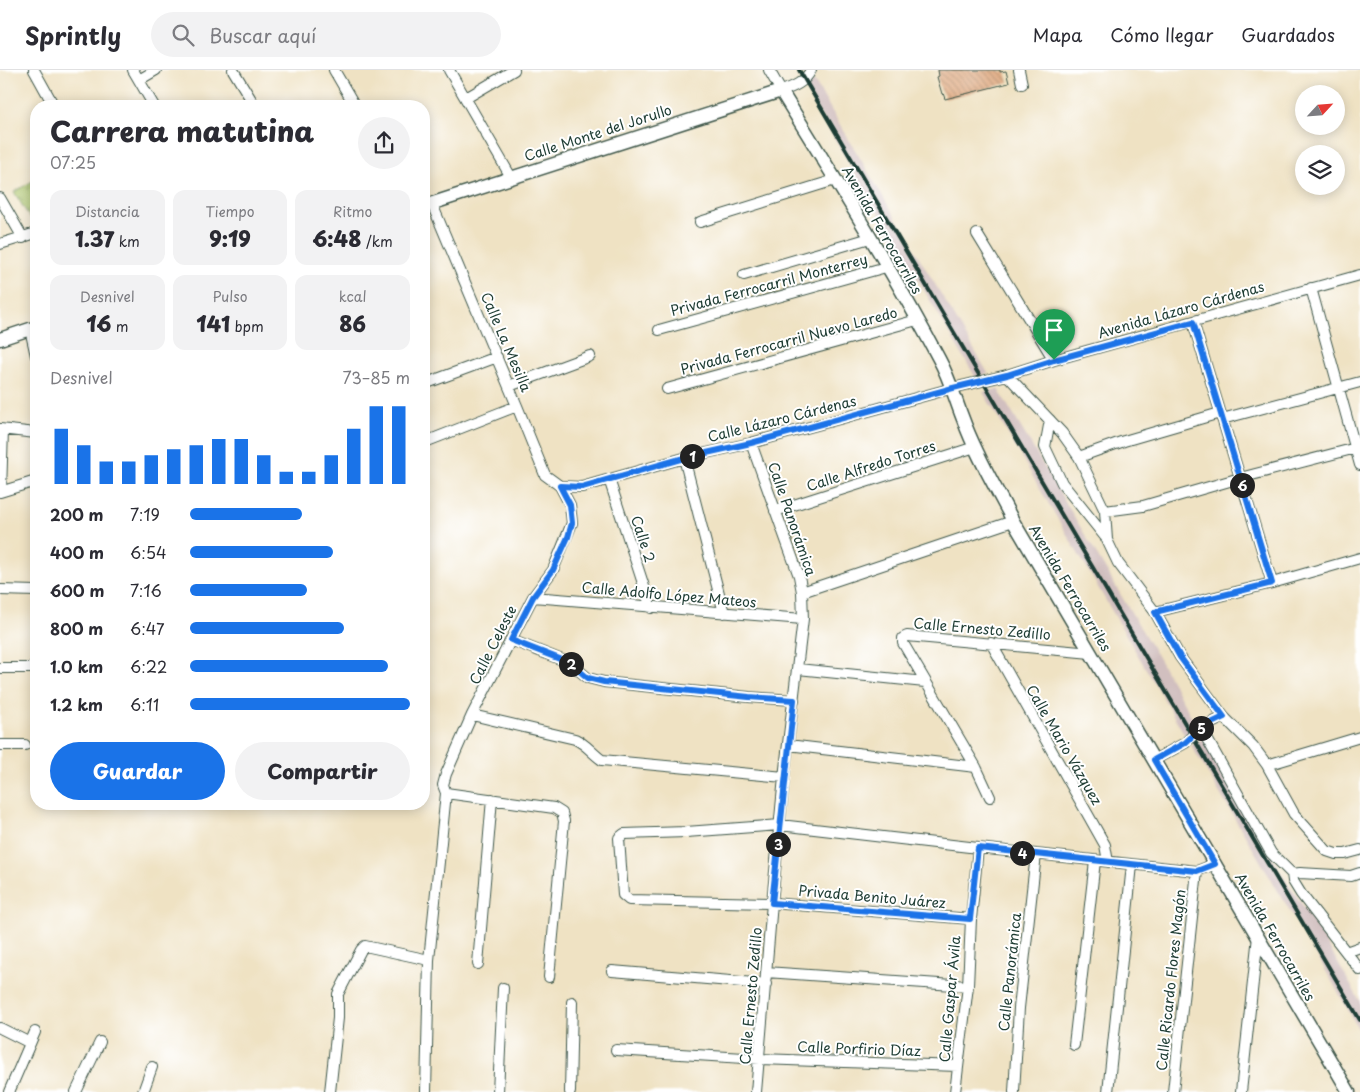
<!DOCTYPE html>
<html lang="es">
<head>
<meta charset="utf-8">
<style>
	body { margin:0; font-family:"Playpen Sans",sans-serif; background:#f2f2f3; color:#2b2b33; height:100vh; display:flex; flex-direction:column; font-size:19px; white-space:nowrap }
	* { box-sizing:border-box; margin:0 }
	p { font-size:16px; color:#7c7c81 }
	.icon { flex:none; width:28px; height:28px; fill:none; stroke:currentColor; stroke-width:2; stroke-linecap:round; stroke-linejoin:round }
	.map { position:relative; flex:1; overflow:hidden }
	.side { position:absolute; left:30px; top:30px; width:400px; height:710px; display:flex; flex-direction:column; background:#fff; border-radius:20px; box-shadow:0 2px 12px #0003 }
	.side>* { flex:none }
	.needle { width:32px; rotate:64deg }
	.fabs { position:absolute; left:1295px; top:15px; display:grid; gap:10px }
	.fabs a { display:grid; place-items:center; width:50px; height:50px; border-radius:50%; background:#fff; box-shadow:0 2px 12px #0003; font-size:25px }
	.pin { position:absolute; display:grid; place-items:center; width:42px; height:42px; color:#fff; margin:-51px -21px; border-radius:50% 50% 50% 0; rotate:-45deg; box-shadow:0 0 5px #0007 }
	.pin .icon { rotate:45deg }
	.km { position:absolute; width:25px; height:25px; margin:-12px; border-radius:50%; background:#222; color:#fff; font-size:14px; line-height:25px; text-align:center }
	.round { display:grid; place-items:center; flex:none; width:52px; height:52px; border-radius:26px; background:#f2f2f3 }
	.headline { display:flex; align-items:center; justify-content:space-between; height:85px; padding:0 20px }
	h1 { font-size:28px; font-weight:800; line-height:38px }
	.metrics { display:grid; grid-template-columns:repeat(3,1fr); gap:8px; height:85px; padding:5px 20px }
	.metrics div { display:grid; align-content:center; border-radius:12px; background:#f2f2f3; text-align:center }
	.metrics b { font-size:21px; font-weight:800 }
	.metrics small { font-size:14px; font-weight:400 }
	.metrics p { font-size:14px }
	.chart { height:140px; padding:10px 20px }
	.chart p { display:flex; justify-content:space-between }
	.chart svg { width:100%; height:90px; margin-top:5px; stroke:#1a73e8; stroke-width:6 }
	.button { display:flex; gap:10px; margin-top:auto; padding:10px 20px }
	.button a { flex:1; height:58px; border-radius:30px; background:#1a73e8; color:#fff; font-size:20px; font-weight:800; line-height:58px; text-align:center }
	.button a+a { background:#f2f2f3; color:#2b2b33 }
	ul { padding:0 20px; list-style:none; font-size:16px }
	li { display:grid; grid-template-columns:80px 60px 1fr; align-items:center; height:38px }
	li i { height:12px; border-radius:6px; background:#1a73e8 }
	header { display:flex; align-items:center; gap:30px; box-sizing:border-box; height:70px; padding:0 25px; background:#fff; border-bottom:1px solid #e1e1e2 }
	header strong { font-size:24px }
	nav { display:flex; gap:28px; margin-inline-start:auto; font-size:18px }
	.search { width:350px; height:45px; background:#f2f2f3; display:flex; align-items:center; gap:12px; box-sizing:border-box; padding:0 18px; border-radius:28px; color:#7c7c81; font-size:19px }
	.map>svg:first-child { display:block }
	.railway { fill:#d1bfbf }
	.park { fill:url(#park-crowns); stroke:#64804e }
	.building { fill:url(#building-back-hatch) }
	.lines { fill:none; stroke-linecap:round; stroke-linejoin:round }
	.minor-casing { stroke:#3e5649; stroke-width:12 }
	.tertiary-casing { stroke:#3e5649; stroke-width:15 }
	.minor { stroke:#fff; stroke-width:10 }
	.tertiary { stroke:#fff; stroke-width:12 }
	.rail { stroke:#1f3d34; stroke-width:4 }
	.route-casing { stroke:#fff; stroke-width:10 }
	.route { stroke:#1a73e8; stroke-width:6 }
	.labels { text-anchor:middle; stroke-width:4; stroke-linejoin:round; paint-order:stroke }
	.street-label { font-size:14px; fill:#1f3d34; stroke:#fff }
</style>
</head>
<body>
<header>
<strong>Sprintly</strong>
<div class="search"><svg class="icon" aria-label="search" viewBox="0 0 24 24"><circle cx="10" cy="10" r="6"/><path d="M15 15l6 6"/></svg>Buscar aquí</div>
<nav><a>Mapa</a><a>Cómo llegar</a><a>Guardados</a></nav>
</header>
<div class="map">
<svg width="1360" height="1022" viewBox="0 0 1360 1022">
	<defs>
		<pattern id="park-crowns" width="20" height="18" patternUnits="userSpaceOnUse" patternTransform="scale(1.25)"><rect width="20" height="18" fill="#aac368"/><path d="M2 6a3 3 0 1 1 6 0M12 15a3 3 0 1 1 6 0" fill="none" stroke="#8aa056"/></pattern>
		<pattern id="building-back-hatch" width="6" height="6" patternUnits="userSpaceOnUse" patternTransform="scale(1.25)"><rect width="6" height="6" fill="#e1ae87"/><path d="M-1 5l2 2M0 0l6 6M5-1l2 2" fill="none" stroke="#b68f6f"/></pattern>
	</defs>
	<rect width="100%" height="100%" fill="#fff"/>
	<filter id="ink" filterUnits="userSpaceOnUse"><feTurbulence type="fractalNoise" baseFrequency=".02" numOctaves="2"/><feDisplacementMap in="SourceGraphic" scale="10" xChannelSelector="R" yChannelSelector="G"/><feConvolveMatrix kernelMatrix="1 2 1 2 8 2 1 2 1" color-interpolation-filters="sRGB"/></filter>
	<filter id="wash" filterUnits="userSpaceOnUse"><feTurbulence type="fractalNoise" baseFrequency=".0096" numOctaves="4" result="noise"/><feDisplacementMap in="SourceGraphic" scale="20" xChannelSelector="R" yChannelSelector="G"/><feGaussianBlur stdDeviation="1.12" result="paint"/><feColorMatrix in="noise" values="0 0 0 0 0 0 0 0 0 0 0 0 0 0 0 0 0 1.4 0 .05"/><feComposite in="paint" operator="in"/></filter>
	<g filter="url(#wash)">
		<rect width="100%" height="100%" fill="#efe2c3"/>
		<path class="railway" d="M 814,11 L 988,303 L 976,308 L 804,17 Z
			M 998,319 L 1159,589 L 1198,658 L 1185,665 L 983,322 Z
			M 1204,668 L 1283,806 L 1316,855 L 1360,931 L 1360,962 L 1336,918 L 1191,675 Z"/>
		<path class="park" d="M 36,109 L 36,147 L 30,148 L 14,122 Z"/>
		<g id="blocks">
			<path class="building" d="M 938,0 L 1000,0 L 1000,2 L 1006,1 L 1009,13 L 945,29 L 943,23 L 942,24 L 937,7 L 939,6 Z"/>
		</g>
	</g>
	<g filter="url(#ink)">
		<use href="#blocks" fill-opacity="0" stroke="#3e5649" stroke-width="1"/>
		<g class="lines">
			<g class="minor-casing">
				<path id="minor" d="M 34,0 L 54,36
					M 133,0 L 154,36
					M 233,0 L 255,36
					M 334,0 L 355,36
					M 449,0 L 511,107
					M 769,0 L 781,21 C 794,17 805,12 811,0
					M 1019,0 L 1022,14
					M 139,10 L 156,0
					M 466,28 L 514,0
					M 0,128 L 23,168
					M 700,152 L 835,110
					M 977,164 L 1054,290
					M 0,174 L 36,163
					M 744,205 L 870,168
					M 1311,218 L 1360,395
					M 1193,252 L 1272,513
					M 30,259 L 36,286
					M 659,260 L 886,197
					M 1007,305 L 1062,363 L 1079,387 L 1105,441 L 1107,470 L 1118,493 L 1155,542 L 1180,587 L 1224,647 L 1253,676 L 1267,695 L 1294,744 L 1327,781 L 1336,784 L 1345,784 L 1360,780
					M 424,314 L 497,287
					M 509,316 L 590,286
					M 667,319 L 917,250
					M 1222,349 L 1360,312
					M 1050,350 L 1045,377 L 1062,413 L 1107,469
					M 0,359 L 36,363
					M 425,372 L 517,336
					M 751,373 L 799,506 L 802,522 L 803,549 L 784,707 L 772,833 L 756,1022
					M 1079,387 L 1124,371 L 1220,343
					M 684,388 L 724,543
					M 609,409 L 651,538
					M 560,416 L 582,417 L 684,388 L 751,373 L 953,318 L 1007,305 L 1054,290 L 1360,205
					M 1,421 L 3,360
					M 0,422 L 36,411
					M 775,441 L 975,377
					M 1105,441 L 1143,436 L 1240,408 L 1360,377
					M 0,520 L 36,521
					M 802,522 L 1013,451
					M 533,527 L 803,549
					M 1155,542 L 1272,513 L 1360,488
					M 511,570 L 570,593 L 588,608 L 604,612 L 749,627 L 794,630
					M 991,573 L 1105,775 L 1108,792
					M 0,598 L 35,598
					M 798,599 L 925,612
					M 472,645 L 575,669 C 586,674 592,683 602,690 L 784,707
					M 1201,658 L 1271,783 L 1292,804 L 1293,811 L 1301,824 L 1360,900
					M 0,675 L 25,675
					M 788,675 L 976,697
					M 1154,690 L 1185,673 L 1201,658 L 1224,647
					M 1267,695 L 1360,667
					M 446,723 L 554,738 L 562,743 L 564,751 L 549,907
					M 990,727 L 976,697 L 903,573 L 903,568 L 907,566 L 1091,583
					M 1292,804 L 1300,803 L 1351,806 L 1360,803
					M 971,849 L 772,833 L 629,830 L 623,825 L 619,768 L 624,764 L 686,762 L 780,755 L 978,778 L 1197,801 L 1215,794
					M 1346,882 L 1360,877
					M 478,894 L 492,729
					M 612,901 L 766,914
					M 766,902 L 968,916
					M 0,958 L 30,973
					M 1074,975 L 1095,791
					M 616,980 L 760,989 L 958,996
					M 9,1022 L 35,962
					M 76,1022 L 100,972
					M 143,1022 L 152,997
					M 330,1022 L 338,948 L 338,924 L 361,880 L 365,876 L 429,890
					M 426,1022 L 429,890 L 446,723 L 443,715 L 446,704 L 472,645 L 533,527 L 553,500 L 572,453 L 570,435 L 560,416 L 545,405 L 517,336 L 432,134
					M 498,1022 L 503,918
					M 570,1022 L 572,932
					M 955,1022 L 968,916 L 971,849 L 978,778
					M 1014,1022 L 1019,938 L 1036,784
					M 1108,1022 L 1132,795
					M 1173,1022 L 1197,801
					M 1241,1022 L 1258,866"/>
			</g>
			<g class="tertiary-casing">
				<path id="tertiary" d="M 424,136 L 781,21 C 835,109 891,198 939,289 C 950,309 955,329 963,349 C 976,385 996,418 1013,451 L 1349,1022
					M 0,269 L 36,257"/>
			</g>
			<use href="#minor" class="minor"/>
			<use href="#tertiary" class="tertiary"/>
			<path class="rail" d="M 799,0 L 1360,950"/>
		</g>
	</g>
	<g class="lines" filter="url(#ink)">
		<g class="route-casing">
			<path id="route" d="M 1193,252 L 1272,513 L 1155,542 L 1180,587 L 1224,647 L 1201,658 L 1185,673 L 1154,690 L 1215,794 L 1197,801 L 978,778 L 970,849 L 772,833 L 794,630 L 749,627 L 604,612 L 588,608 L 570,593 L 511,570 L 533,527 L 553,500 L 568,467 L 572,453 L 570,435 L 560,416 L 582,417 L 684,388 L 751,373 L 953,318 L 1007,305 L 1054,290 Z"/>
		</g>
		<use href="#route" class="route"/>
	</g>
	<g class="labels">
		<g class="street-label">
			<text transform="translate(598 63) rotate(-18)" y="5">Calle Monte del Jorullo</text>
			<text transform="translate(882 160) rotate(60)" y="5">Avenida Ferrocarriles</text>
			<text transform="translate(769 215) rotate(-15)" y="5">Privada Ferrocarril Monterrey</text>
			<text transform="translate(1181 240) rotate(-16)" y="5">Avenida Lázaro Cárdenas</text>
			<text transform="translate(789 271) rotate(-15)" y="5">Privada Ferrocarril Nuevo Laredo</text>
			<text transform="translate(506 272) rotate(67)" y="5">Calle La Mesilla</text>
			<text transform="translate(782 349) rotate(-14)" y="5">Calle Lázaro Cárdenas</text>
			<text transform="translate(871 396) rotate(-18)" y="5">Calle Alfredo Torres</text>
			<text transform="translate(792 449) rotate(71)" y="5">Calle Panorámica</text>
			<text transform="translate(643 469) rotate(72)" y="5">Calle 2</text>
			<text transform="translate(1070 518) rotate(59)" y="5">Avenida Ferrocarriles</text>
			<text transform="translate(669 525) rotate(5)" y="5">Calle Adolfo López Mateos</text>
			<text transform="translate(982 559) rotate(5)" y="5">Calle Ernesto Zedillo</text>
			<text transform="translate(493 575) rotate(-63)" y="5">Calle Celeste</text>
			<text transform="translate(1064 675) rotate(60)" y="5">Calle Mario Vázquez</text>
			<text transform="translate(872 827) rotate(5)" y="5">Privada Benito Juárez</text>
			<text transform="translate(1275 867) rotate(60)" y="5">Avenida Ferrocarriles</text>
			<text transform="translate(1010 902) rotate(-84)" y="5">Calle Panorámica</text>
			<text transform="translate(1171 910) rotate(-84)" y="5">Calle Ricardo Flores Magón</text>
			<text transform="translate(751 926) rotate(-85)" y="5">Calle Ernesto Zedillo</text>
			<text transform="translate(950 929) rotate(-85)" y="5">Calle Gaspar Ávila</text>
			<text transform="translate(859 979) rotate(2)" y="5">Calle Porfirio Díaz</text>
		</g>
	</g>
</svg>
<div class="fabs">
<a><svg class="needle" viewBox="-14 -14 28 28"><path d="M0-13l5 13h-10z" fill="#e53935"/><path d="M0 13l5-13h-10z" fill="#7c7c81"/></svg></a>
<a><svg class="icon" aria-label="layers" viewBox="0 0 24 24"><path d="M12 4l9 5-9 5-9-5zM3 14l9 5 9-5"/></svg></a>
</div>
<div class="pin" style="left:1054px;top:290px;background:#1e9e55"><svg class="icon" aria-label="arrive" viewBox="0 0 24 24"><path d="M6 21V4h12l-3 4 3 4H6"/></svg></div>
<b class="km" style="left:692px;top:386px">1</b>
<b class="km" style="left:571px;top:594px">2</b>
<b class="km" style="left:778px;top:774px">3</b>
<b class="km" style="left:1022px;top:783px">4</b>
<b class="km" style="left:1201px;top:658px">5</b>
<b class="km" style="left:1242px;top:415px">6</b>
<section class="side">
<div class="headline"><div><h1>Carrera matutina</h1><p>07:25</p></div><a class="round"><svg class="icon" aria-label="share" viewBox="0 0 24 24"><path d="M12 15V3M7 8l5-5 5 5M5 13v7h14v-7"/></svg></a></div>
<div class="metrics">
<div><p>Distancia</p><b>1.37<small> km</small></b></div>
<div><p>Tiempo</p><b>9:19</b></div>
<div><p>Ritmo</p><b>6:48<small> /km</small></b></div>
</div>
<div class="metrics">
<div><p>Desnivel</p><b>16<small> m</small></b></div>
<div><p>Pulso</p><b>141<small> bpm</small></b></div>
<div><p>kcal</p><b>86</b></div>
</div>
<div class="chart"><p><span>Desnivel</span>73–85 m</p>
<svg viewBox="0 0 160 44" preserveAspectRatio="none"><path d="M5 44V17M15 44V25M25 44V33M35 44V33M45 44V30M55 44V27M65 44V25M75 44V22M85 44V22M95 44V30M105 44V38M115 44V38M125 44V30M135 44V17M145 44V6M155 44V6"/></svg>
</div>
<ul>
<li><b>200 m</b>7:19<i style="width:51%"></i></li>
<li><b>400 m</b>6:54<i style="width:65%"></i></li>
<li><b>600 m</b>7:16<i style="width:53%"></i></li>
<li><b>800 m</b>6:47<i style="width:70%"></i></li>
<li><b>1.0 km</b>6:22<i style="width:90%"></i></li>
<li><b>1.2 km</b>6:11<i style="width:100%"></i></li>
</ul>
<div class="button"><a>Guardar</a><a>Compartir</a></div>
</section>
</div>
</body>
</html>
